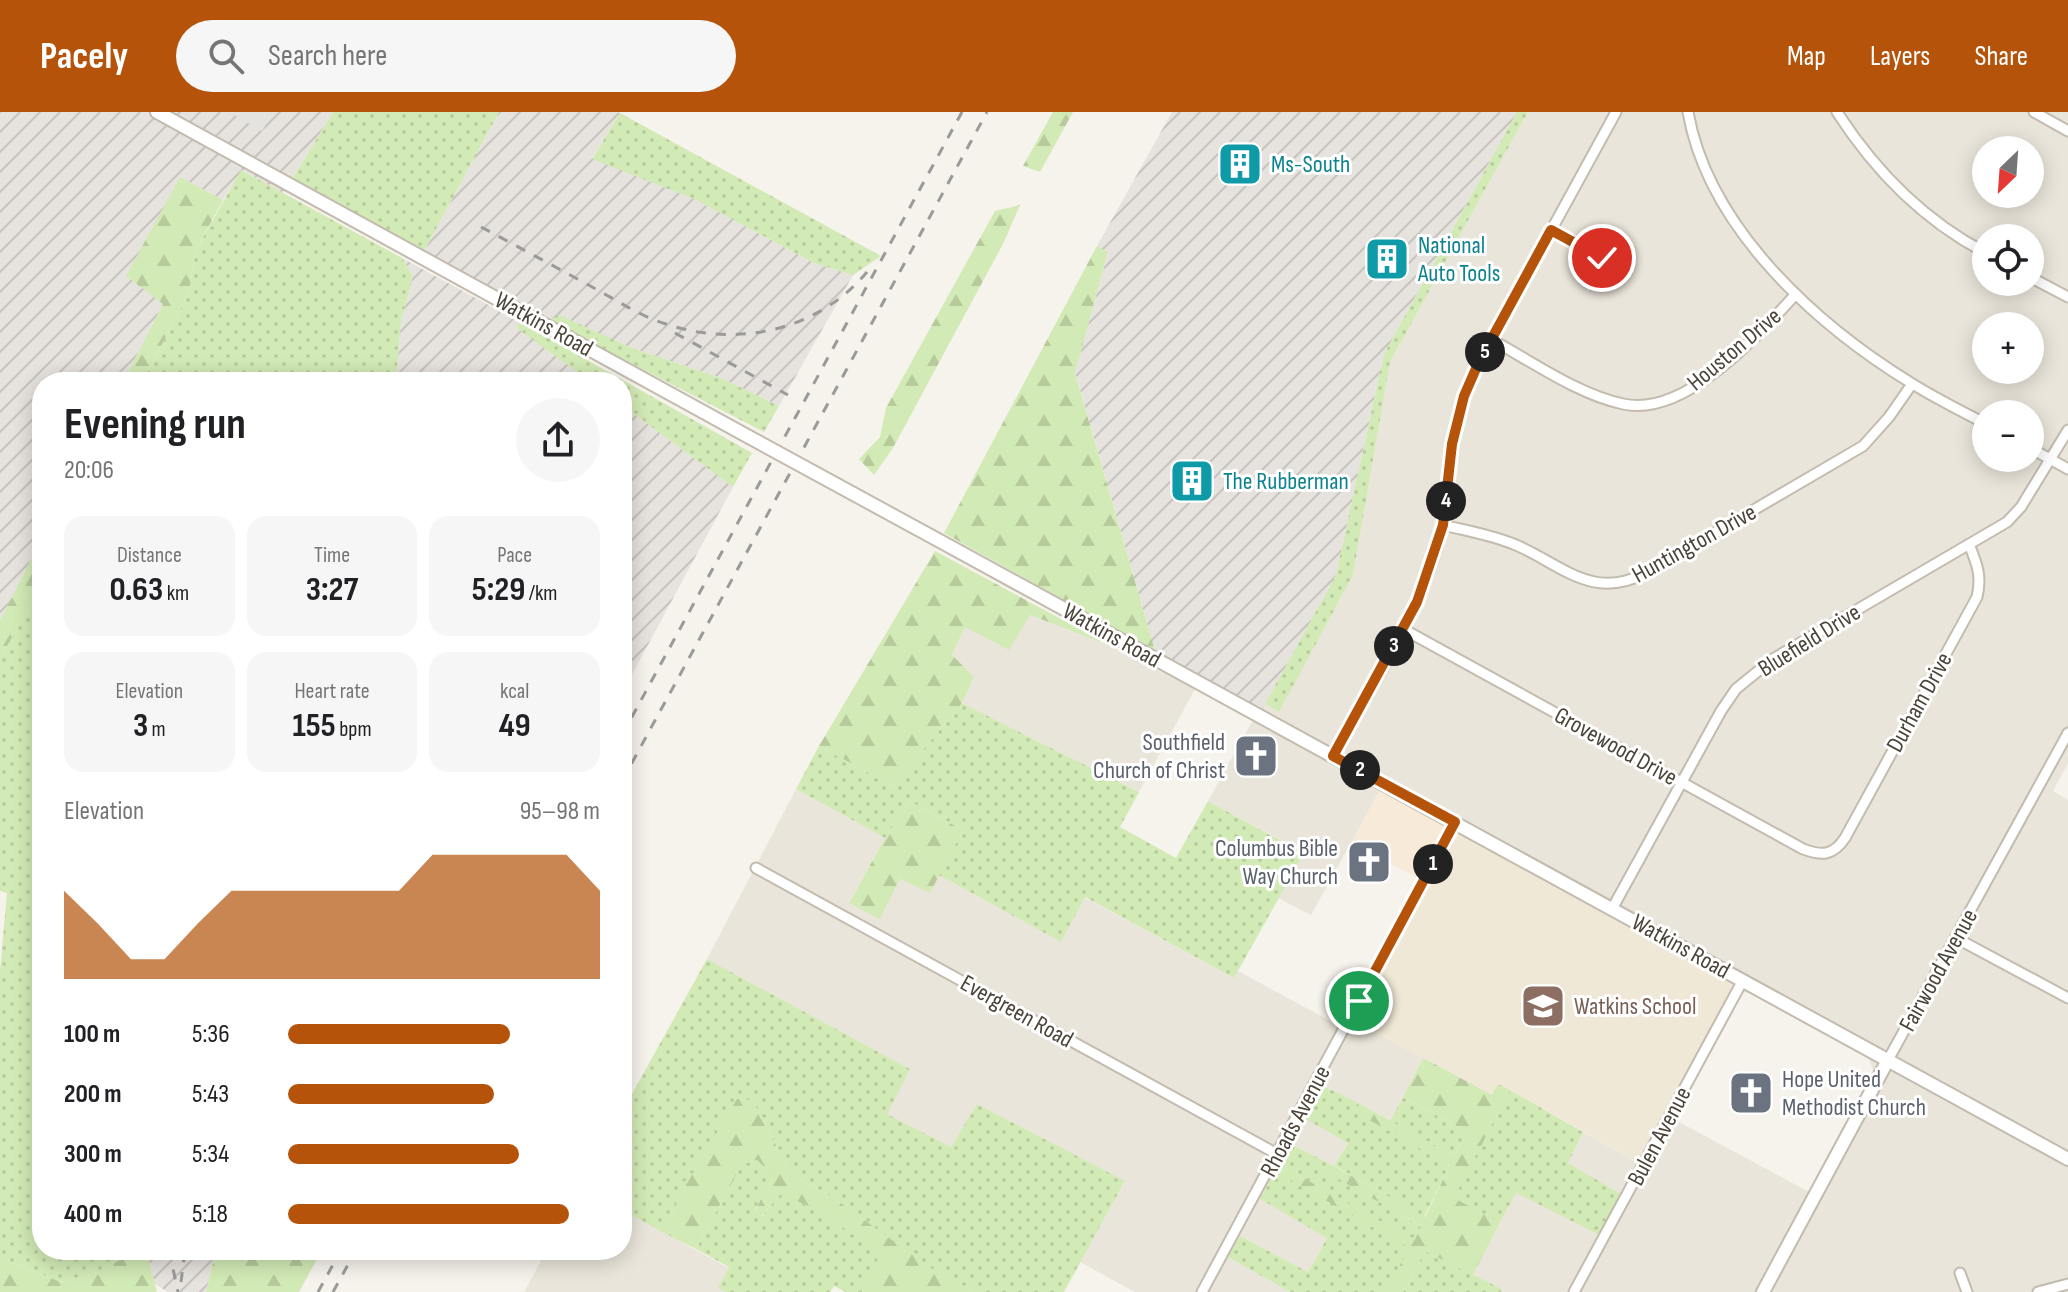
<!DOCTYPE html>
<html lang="en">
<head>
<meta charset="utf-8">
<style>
	body { margin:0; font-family:"Sofia Sans Condensed",sans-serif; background:#f6f6f6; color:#202124; height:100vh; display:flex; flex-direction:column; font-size:30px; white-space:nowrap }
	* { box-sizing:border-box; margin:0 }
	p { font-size:26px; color:#757577 }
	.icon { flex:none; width:44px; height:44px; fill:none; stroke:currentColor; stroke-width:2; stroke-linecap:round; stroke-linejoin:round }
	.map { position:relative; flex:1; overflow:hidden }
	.panel { position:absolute; left:32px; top:260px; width:600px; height:888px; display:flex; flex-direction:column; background:#fff; border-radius:32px; box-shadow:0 4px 20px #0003 }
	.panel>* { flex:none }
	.needle { width:52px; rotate:205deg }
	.buttons { position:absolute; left:1972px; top:24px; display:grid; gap:16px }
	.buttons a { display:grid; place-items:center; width:72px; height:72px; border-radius:50%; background:#fff; box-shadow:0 4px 20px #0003; font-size:40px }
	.pin { position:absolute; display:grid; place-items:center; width:68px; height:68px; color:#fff; margin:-34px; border:4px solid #fff; border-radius:50%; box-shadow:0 2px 8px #0007 }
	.km { position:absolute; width:40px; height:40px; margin:-20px; border-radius:50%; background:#222; color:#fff; font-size:22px; line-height:40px; text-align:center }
	.round { display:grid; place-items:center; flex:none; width:84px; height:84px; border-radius:42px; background:#f6f6f6 }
	.headline { display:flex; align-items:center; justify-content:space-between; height:136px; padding:0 32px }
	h1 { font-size:44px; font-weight:700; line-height:60px }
	.metrics { display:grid; grid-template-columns:repeat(3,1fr); gap:12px; height:136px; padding:8px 32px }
	.metrics div { display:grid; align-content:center; border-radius:20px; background:#f6f6f6; text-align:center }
	.metrics b { font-size:34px; font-weight:700 }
	.metrics small { font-size:22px; font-weight:400 }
	.metrics p { font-size:22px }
	.chart { height:224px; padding:16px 32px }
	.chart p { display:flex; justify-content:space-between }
	.chart svg { width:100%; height:144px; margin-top:8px; fill:#b45309; opacity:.7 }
	ul { padding:0 32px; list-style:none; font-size:26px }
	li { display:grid; grid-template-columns:128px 96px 1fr; align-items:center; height:60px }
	li i { height:20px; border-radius:10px; background:#b45309 }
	header { display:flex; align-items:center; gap:48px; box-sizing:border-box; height:112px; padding:0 40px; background:#b45309; color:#fff }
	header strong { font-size:38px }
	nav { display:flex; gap:44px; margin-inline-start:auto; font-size:28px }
	.search { width:560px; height:72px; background:#f6f6f6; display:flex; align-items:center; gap:20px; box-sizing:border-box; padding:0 28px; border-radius:44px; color:#757577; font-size:30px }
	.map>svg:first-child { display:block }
	.residential { fill:#eae5da; fill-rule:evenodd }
	.commercial { fill:#f7ead8 }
	.industrial { fill:url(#industrial-furrows) }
	.education { fill:#efe8d6 }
	.grass { fill:url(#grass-dots) }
	.forest { fill:url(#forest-firs) }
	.parking { fill:#e5e3e0 }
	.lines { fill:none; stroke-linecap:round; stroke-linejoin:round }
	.minor-casing { stroke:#c2bbae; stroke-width:13 }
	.tertiary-casing { stroke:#c2bbae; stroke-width:16 }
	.minor { stroke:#fff; stroke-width:9 }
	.tertiary { stroke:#fff; stroke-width:12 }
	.rail { stroke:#9a9a9a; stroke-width:3; stroke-dasharray:10 10; stroke-linecap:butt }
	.tertiary-bridge-casing { stroke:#c2bbae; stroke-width:16; stroke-linecap:butt }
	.tertiary-bridge { stroke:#fff; stroke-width:12 }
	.route-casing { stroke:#fff; stroke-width:16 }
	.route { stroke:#b45309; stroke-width:10 }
	.labels { text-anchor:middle; stroke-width:6; stroke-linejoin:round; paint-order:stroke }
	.culture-label { font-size:24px; fill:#0d838f; stroke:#fff; text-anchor:start }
	.street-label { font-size:24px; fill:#4b4439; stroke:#fff }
	.worship-label { font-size:24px; fill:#5b616d; stroke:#fff; text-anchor:end }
	.education-label { font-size:24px; fill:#785e54; stroke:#fff; text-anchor:start }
</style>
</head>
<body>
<header>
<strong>Pacely</strong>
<div class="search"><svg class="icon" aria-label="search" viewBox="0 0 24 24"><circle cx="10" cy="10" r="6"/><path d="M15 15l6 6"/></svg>Search here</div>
<nav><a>Map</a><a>Layers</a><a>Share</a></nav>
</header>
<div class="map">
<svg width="2068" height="1180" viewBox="0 0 2068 1180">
	<defs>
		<pattern id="industrial-furrows" width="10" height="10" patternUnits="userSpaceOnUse" patternTransform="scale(2)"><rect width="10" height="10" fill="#e6e2dd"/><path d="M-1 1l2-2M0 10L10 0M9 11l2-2" fill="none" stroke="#c7c3be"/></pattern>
		<pattern id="grass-dots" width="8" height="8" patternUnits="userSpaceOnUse" patternTransform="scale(2)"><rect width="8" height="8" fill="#d2eab5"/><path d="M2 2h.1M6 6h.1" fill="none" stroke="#b6ca9c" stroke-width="1.8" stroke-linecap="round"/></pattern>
		<pattern id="forest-firs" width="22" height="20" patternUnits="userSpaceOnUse" patternTransform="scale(2)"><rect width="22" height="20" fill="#d2eab5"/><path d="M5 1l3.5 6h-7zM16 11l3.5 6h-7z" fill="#b6ca9c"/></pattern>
	</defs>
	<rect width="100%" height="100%" fill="#f6f3ec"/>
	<path class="residential" d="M 1528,0 L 2068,0 L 2068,651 L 2053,679 L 2068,688 L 2068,1180 L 1501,1180 L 1502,1177 L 1473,1163 L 1516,1081 L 1599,1123 L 1621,1083 L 1568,1051 L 1583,1020 L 1639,1051 L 1666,1003 L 1811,1081 L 1875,963 L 1868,945 L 1751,881 L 1733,879 L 1731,868 L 1380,678 L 1311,803 L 1278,786 L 1304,740 L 1208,689 L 1253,608 L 1265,592 L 1279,599 L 1353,463 L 1390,250 ZM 1986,38 L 2030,38 L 2030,82 L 1986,82 ZM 1986,126 L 2030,126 L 2030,170 L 1986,170 ZM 1986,214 L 2030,214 L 2030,258 L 1986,258 ZM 1986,302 L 2030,302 L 2030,346 L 1986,346 Z
		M 1030,503 L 1113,535 L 1195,577 L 1139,680 L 962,591 L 974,565 L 952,543 L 965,515 Z
		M 796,677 L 885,726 L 849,790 L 880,806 L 900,767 L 930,781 L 939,763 L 1061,830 L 1084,785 L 1234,866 L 1238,859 L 1347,918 L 1353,909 L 1423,946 L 1390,1009 L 1323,973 L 1348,1030 L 1334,1054 L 1288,1031 L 1260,1087 L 1327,1125 L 1308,1160 L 1240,1124 L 1228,1145 L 1290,1180 L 1135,1180 L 1080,1150 L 1125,1070 L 977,992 L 951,1035 L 886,1002 L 910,957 L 707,847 Z
		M 622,1098 L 729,1156 L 718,1176 L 726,1180 L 524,1180 L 547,1138 L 622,1138 Z"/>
	<path class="commercial" d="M 1380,678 L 1465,724 L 1452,730 L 1429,772 L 1351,731 Z"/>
	<path class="industrial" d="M 0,0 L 333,0 L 283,81 L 242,58 L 223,88 L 180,65 L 163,192 L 123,270 L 42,270 L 42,426 L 0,508 Z
		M 499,0 L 618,0 L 620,1 L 592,46 L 694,87 L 814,151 L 853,163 L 779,294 L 721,266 L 632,236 L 559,204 L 549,209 L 424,139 Z
		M 1172,0 L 1517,0 L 1384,242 L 1336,463 L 1262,598 L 1155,539 L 1075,260 L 1108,141 L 1097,134 Z
		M 402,146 L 518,209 L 519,217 L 591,270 L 396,270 L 401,209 L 411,174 L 412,162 Z
		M 622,293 L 733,375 L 622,581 Z
		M 146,1138 L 216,1138 L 206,1180 L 168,1180 L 155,1172 Z"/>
	<path class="education" d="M 1465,724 L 1731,868 L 1733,879 L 1639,1051 L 1510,978 L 1498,973 L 1492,984 L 1353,909 L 1452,730 Z"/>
	<path class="grass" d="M 333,0 L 499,0 L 424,139 L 292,67 Z
		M 1517,0 L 1528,0 L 1390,250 L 1353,463 L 1279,600 L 1265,592 L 1336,463 L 1384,242 Z
		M 620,1 L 881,144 L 853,163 L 814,151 L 694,87 L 592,47 Z
		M 241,58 L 402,146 L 412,162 L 411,174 L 401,209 L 396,270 L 142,270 L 189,181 L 195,140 Z
		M 559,203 L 632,236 L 721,266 L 779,294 L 764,320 L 549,209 Z
		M 518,209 L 752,341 L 733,375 L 622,293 L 622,270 L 591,270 L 518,217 Z
		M 42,475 L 42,1138 L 146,1138 L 147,1141 L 131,1142 L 91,1163 L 61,1170 L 0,1146 L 0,859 L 7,781 L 0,779 L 0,546 Z
		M 962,591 L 1139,680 L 1120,715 L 1176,746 L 1208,689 L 1304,741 L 1234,866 L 1085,785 L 1061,830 L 939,763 L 963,718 L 909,689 L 885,726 L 796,677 L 819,634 L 893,674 Z
		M 707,847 L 910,957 L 887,1002 L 951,1035 L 977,992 L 1125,1069 L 1064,1180 L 975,1180 L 931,1157 L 835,1087 L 791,1062 L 752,988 L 737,988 L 680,1083 L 664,1121 L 622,1098 L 622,1000 Z
		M 1322,973 L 1358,991 L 1354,999 L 1450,1053 L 1424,1105 L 1335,1054 L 1329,1060 L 1422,1115 L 1414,1129 L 1282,1054 L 1279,1060 L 1410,1136 L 1386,1180 L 1290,1180 L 1228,1145 L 1240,1124 L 1308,1160 L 1327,1126 L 1260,1087 L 1289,1031 L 1334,1054 L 1348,1031 L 1304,1006 Z
		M 1510,978 L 1583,1020 L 1568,1051 L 1621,1082 L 1599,1123 L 1516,1081 L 1500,1111 L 1453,1086 Z
		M 1403,985 L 1467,1020 L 1454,1044 L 1390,1009 Z
		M 757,1048 L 774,1062 L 754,1100 L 762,1104 L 781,1081 L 822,1100 L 881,1142 L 863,1180 L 846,1180 L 834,1174 L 830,1180 L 726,1180 L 718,1176 L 729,1155 L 696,1137 L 742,1052 Z
		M 1425,1139 L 1502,1177 L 1501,1180 L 1403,1180 Z"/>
	<path class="forest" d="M 1053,0 L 1073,0 L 1040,60 L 1023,54 Z
		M 180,65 L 223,88 L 195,140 L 189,181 L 142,270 L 123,270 L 163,192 L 126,164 Z
		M 1020,93 L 1004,130 L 893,336 L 874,363 L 859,347 L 880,325 L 886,296 L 995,99 Z
		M 1097,134 L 1108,140 L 1075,261 L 1155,539 L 944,421 Z
		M 42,426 L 42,475 L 0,546 L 0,508 Z
		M 935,439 L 1113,535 L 1030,503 L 1009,538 L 965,515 L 952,543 L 974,565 L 962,591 L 893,674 L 819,634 Z
		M 909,689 L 963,718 L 930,781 L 900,767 L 880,807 L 849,791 L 885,726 Z
		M 1423,946 L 1492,983 L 1498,972 L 1510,978 L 1454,1086 L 1500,1111 L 1473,1163 L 1425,1139 L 1403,1180 L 1386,1180 L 1409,1136 L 1278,1061 L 1282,1054 L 1414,1128 L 1421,1114 L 1328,1061 L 1334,1054 L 1425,1105 L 1450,1053 L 1353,999 L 1358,991 L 1454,1044 L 1467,1020 L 1403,985 Z
		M 737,987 L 752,988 L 791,1062 L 835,1087 L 931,1156 L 975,1180 L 863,1180 L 880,1142 L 822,1100 L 781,1082 L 761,1104 L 754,1101 L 773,1063 L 757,1048 L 742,1052 L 696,1137 L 664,1121 L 680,1083 Z
		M 216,1138 L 322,1138 L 299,1180 L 206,1180 Z
		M 147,1141 L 157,1180 L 0,1180 L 0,1146 L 61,1170 L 91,1163 L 131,1142 Z"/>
	<path class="parking" d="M 229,0 L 273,0 L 262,19 Z"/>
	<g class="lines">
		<g class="minor-casing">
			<path id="minor" d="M 1688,0 C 1708,115 1815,212 1911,271 C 1935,286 1961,299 1986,312
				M 1837,0 C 1875,59 1923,108 1986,141
				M 2034,0 L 2068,19
				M 1551,118 L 1602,146
				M 2030,165 L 2068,185
				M 1492,228 C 1533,250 1577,282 1623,292 C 1685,306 1758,223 1796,182
				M 2030,336 L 2068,357
				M 1443,413 C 1468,419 1492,423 1516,433 C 1562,453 1591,488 1644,462 L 1863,334 L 1889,305 L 1912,272
				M 1403,517 L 1803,737 C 1822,744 1833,744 1845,726 L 1977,485 C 1982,464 1977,452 1969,432
				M 1333,644 C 1370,577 1415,510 1437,436 C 1448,397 1447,356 1455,316 C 1460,293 1469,273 1478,252 L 1616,0
				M 756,756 L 1277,1042
				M 1612,797 L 1721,599 L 1736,577 L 1773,547 L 2007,410 L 2021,395 L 2068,318
				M 1956,826 L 2068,886
				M 1888,948 L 2068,621
				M 1960,1161 L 1967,1180
				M 1202,1180 L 1455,710
				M 1574,1180 L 1743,868
				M 2038,1180 L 2068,1172"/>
		</g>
		<g class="tertiary-casing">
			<path id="tertiary" d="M 157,0 L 749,325
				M 960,440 L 2068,1047
				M 1763,1180 L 1888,948"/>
		</g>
		<use href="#minor" class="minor"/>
		<use href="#tertiary" class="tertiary"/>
		<path class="rail" d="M 481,115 C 519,135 557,156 594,176 C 618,189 640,204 666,212 C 737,236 818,219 867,160
			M 675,221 L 788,283
			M 622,623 L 962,0
			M 622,669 L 987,0
			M 169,1138 L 178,1180
			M 181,1170 L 185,1138
			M 318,1180 L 341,1138
			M 333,1180 L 356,1138"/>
		<g class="tertiary-bridge-casing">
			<path id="tertiary-bridge" d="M 749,325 L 960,440"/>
		</g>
		<use href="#tertiary-bridge" class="tertiary-bridge"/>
	</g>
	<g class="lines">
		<g class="route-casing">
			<path id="route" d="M 1359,889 L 1455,710 L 1333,644 L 1417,490 L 1443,413 L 1452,332 L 1464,284 L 1478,252 L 1551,118 L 1602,146"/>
		</g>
		<use href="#route" class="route"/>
	</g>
	<defs>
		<g id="building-square" transform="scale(2.3)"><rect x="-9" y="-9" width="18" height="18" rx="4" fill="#0f9aa8" stroke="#fff"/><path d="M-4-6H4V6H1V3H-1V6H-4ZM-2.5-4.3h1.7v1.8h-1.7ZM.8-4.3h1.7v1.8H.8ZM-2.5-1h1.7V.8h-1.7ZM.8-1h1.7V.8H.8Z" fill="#fff"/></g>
		<g id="church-square" transform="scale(2.3)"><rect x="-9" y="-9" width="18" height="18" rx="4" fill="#6b7280" stroke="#fff"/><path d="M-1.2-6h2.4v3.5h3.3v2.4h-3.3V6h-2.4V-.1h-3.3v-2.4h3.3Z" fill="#fff"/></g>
		<g id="school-square" transform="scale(2.3)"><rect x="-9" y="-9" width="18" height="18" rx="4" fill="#8d6e63" stroke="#fff"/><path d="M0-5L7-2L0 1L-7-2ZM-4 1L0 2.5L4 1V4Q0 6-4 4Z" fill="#fff"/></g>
	</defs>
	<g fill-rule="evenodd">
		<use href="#building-square" x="1240" y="52"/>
		<use href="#building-square" x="1387" y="147"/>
		<use href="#building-square" x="1192" y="369"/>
		<use href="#church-square" x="1256" y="644"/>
		<use href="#church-square" x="1369" y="750"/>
		<use href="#school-square" x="1543" y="894"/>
		<use href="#church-square" x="1751" y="981"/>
	</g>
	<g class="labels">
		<g class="culture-label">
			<text x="1271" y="60">Ms-South</text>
			<text x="1418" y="141">National<tspan x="1418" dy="28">Auto Tools</tspan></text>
			<text x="1223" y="377">The Rubberman</text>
		</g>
		<g class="street-label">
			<text transform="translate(544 212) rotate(29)" y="8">Watkins Road</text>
			<text transform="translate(1734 237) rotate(-40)" y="8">Houston Drive</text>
			<text transform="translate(1694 431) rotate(-29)" y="8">Huntington Drive</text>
			<text transform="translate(1112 523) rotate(29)" y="8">Watkins Road</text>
			<text transform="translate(1809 528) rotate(-32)" y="8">Bluefield Drive</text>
			<text transform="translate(1919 590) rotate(-61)" y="8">Durham Drive</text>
			<text transform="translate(1616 634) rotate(29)" y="8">Grovewood Drive</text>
			<text transform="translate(1681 834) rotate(29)" y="8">Watkins Road</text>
			<text transform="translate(1938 858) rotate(-61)" y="8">Fairwood Avenue</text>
			<text transform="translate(1017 899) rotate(29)" y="8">Evergreen Road</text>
			<text transform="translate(1295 1009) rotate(-62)" y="8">Rhoads Avenue</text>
			<text transform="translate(1659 1024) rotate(-62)" y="8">Bulen Avenue</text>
		</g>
		<g class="worship-label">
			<text x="1225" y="638">Southfield<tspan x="1225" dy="28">Church of Christ</tspan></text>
			<text x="1338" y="744">Columbus Bible<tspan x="1338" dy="28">Way Church</tspan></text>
			<text x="1782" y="975" text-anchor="start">Hope United<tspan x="1782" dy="28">Methodist Church</tspan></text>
		</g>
		<g class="education-label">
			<text x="1574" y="902">Watkins School</text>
		</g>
	</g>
</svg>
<div class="buttons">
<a><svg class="needle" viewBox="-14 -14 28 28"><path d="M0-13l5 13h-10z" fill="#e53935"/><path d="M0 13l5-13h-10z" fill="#757577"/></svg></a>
<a><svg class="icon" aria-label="locate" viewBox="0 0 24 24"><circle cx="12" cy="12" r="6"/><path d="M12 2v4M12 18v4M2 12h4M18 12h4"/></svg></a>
<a>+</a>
<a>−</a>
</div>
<div class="pin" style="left:1359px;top:889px;background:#1e9e55"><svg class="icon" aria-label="arrive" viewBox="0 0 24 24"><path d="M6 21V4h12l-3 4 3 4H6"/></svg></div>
<div class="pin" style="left:1602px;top:146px;background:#d93025"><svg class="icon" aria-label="check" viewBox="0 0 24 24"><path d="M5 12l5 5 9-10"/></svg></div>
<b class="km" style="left:1433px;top:752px">1</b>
<b class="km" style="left:1360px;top:658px">2</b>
<b class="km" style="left:1394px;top:534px">3</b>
<b class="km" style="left:1446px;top:389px">4</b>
<b class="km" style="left:1485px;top:240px">5</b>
<section class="panel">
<div class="headline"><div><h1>Evening run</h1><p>20:06</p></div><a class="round"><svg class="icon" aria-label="share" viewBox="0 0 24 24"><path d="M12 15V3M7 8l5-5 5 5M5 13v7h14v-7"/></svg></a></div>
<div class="metrics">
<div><p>Distance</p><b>0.63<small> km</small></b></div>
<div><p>Time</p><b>3:27</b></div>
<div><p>Pace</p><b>5:29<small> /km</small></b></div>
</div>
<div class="metrics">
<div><p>Elevation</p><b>3<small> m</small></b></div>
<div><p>Heart rate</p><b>155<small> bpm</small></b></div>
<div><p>kcal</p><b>49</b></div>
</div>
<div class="chart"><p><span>Elevation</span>95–98 m</p>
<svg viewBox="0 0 160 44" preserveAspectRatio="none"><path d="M0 44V17L10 27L20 38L30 38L40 27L50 17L60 17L70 17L80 17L90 17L100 17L110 6L120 6L130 6L140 6L150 6L160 17V44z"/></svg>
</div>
<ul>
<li><b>100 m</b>5:36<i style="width:71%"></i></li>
<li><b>200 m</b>5:43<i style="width:66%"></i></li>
<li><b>300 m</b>5:34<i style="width:74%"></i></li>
<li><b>400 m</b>5:18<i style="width:90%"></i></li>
</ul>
</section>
</div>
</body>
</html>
